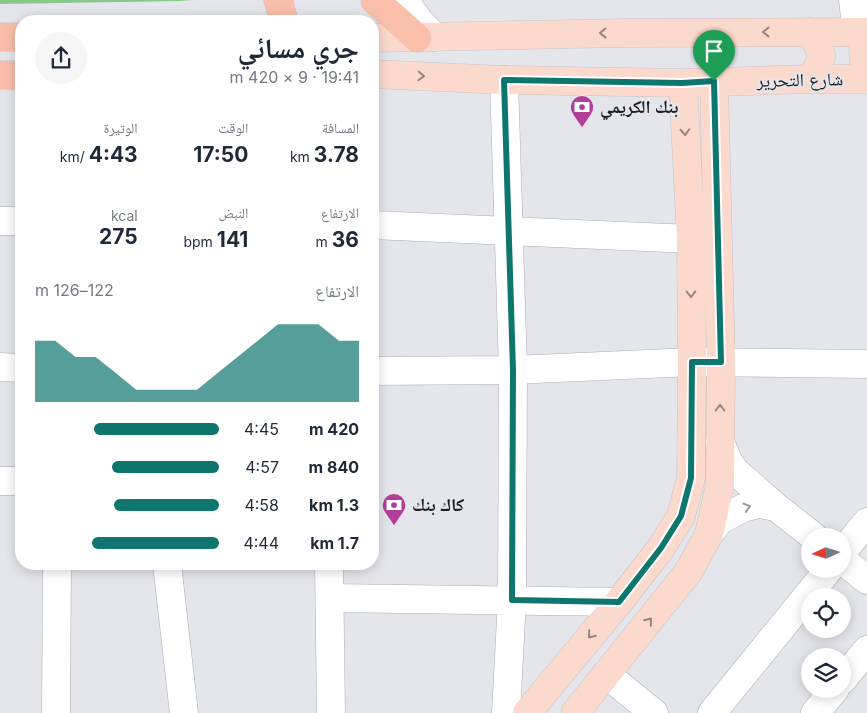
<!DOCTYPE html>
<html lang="ar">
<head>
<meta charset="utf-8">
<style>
	body { margin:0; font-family:Inter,"Noto Naskh Arabic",sans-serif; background:#f6f6f7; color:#1f2937; direction:rtl; height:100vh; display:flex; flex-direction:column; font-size:19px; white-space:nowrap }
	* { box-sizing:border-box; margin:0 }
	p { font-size:16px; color:#747a83 }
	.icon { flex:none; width:28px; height:28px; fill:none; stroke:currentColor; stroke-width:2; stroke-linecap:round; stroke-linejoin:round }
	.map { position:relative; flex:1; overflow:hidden; direction:ltr }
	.details { position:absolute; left:15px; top:15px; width:364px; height:555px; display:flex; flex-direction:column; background:#fff; border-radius:20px; box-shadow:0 2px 12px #0003; direction:rtl }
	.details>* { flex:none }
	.needle { width:32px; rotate:266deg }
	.controls { position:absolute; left:801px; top:528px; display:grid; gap:10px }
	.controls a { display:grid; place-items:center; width:50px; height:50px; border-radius:50%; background:#fff; box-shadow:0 2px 12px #0003; font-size:25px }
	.pin { position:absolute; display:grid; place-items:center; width:42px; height:42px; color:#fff; margin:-51px -21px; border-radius:50% 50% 50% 0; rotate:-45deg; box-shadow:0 0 5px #0007 }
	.pin .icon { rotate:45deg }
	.round { display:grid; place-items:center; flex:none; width:52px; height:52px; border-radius:26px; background:#f6f6f7 }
	.summary { display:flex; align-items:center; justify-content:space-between; height:85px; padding:0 20px }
	h1 { font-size:28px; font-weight:700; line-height:38px }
	.stats { display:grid; grid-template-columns:repeat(3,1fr); gap:8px; height:85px; padding:5px 20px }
	.stats div { display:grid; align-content:center }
	.stats b { font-size:21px; font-weight:700 }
	.stats small { font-size:14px; font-weight:400 }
	.stats p { font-size:14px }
	.chart { height:140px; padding:10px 20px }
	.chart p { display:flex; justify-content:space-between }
	.chart svg { width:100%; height:90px; margin-top:5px; fill:#0f766e; opacity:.7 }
	ul { padding:0 20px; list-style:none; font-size:16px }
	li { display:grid; grid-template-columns:80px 60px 1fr; align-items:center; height:38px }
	li i { height:12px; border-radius:6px; background:#0f766e }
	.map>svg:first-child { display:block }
	.green { fill:#8bc78c }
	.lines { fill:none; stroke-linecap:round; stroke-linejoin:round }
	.minor-casing { stroke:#acadb3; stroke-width:29 }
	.major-casing { stroke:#c4c4c5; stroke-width:29 }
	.highway-casing { stroke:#c4c4c5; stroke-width:29 }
	.minor { stroke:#fff; stroke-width:28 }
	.major { stroke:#fcd9cd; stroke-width:28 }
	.highway { stroke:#fabfab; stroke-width:28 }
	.oneway { stroke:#98857f }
	.oneway2 { stroke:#999a9b }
	.route-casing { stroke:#fff; stroke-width:10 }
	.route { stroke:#0f766e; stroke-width:6 }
	.labels { text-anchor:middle; stroke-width:4; stroke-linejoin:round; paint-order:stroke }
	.street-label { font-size:18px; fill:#1d1e20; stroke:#e5e5ec }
	.poi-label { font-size:18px; font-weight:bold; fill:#1d1e20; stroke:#e5e5ec; text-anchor:start }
</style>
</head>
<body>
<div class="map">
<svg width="867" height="713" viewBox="0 0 867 713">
	<rect width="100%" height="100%" fill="#e5e5ec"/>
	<path class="green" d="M 0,0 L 193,0 L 179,1 L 0,4 Z"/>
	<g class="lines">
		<g class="minor-casing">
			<path id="minor" d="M 404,0 L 420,22 L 435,37
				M 853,0 L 857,33
				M 504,80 L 513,370 L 512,600 L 506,713
				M 0,221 L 21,221
				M 372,225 L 691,239
				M 0,367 L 21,368
				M 372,371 L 513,370 L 692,362 L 867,364
				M 0,481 L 21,481
				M 776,507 L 813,536
				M 709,534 L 720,520 L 743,508 L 759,504 L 776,507 L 735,471 L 728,461 L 720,442
				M 842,552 L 867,522
				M 842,560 L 867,580
				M 167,564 L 184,713
				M 329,564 L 331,713
				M 330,598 L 619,602
				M 606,674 L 654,713
				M 842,680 L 867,650
				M 56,713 L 57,564
				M 712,713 L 829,569
				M 815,713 L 835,689"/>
		</g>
		<g class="major-casing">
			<path id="major" d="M 809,32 C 824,52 826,59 809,79
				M 372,38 L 626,33 L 867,32
				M 867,38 C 861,48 863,61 867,71
				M 372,74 L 504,80 L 683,83 L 809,79 L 867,79
				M 527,713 L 619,602 L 661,548 L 681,516 L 691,478 L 692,362 L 691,239 L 683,83
				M 575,713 L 689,571 L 709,534 L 720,484 L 721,362 L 714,81"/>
		</g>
		<g class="highway-casing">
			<path id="highway" d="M 278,0 L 284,21
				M 375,0 L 417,38
				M 0,37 L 21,37
				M 0,75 L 21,75"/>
		</g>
		<use href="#minor" class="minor"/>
		<use href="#major" class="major"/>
		<use href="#highway" class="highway"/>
	</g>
	<defs><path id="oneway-chevron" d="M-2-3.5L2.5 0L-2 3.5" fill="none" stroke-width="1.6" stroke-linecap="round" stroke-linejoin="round" transform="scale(1.25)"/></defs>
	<g class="oneway">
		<use href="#oneway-chevron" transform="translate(766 32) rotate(180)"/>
		<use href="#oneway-chevron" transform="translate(603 33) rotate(179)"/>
		<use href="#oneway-chevron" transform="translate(421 76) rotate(3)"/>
		<use href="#oneway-chevron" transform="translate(685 132) rotate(87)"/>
		<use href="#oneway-chevron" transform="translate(691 294) rotate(89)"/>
		<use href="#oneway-chevron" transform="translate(720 408) rotate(-90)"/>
		<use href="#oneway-chevron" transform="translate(649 621) rotate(-51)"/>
		<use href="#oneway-chevron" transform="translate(591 635) rotate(129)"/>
	</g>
	<use class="oneway2" href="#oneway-chevron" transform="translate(747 507) rotate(-17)"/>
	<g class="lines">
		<g class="route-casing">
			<path id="route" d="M 504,80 L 682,83 L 714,81 L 721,362 L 692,362 L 691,478 L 681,516 L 661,548 L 619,602 L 512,600 L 513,370 Z"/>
		</g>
		<use href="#route" class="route"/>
	</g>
	<defs>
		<g id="bank-pin" transform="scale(1.25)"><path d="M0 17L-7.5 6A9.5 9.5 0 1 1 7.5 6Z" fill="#b13e98" stroke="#e5e5ec"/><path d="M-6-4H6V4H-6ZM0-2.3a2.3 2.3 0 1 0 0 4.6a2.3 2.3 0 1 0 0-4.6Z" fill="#fff"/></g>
	</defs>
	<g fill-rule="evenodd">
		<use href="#bank-pin" x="582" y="107"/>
		<use href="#bank-pin" x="394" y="505"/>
	</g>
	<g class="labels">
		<g class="street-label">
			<text transform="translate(800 80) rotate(-1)" y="6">شارع التحرير</text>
		</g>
		<g class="poi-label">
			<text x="600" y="113">بنك الكريمي</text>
			<text x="412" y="511">كاك بنك</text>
		</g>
	</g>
</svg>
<div class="controls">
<a><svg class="needle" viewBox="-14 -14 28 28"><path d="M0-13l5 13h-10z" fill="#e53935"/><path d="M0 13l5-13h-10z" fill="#747a83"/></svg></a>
<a><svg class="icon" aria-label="locate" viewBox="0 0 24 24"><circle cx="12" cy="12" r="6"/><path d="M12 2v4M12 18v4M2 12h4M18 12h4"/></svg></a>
<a><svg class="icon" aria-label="layers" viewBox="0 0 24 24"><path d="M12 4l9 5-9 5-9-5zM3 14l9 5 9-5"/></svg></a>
</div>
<div class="pin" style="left:714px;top:81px;background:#1e9e55"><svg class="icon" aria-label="arrive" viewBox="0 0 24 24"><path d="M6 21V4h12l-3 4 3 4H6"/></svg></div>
<section class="details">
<div class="summary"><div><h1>جري مسائي</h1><p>19:41 · 9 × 420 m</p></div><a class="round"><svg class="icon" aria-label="share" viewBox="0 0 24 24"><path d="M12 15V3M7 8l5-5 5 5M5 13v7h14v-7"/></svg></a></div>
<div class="stats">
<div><p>المسافة</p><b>3.78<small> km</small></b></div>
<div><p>الوقت</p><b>17:50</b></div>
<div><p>الوتيرة</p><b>4:43<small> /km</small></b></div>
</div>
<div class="stats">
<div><p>الارتفاع</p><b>36<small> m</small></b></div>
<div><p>النبض</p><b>141<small> bpm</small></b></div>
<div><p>kcal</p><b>275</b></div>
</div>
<div class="chart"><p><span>الارتفاع</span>122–126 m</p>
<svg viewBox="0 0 160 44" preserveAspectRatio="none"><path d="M0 44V14L10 14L20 22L30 22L40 30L50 38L60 38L70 38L80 38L90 30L100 22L110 14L120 6L130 6L140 6L150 14L160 14V44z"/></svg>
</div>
<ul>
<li><b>420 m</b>4:45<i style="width:68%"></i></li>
<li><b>840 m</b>4:57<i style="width:58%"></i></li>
<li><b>1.3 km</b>4:58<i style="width:57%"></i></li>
<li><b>1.7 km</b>4:44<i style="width:69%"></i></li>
</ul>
</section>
</div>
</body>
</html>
